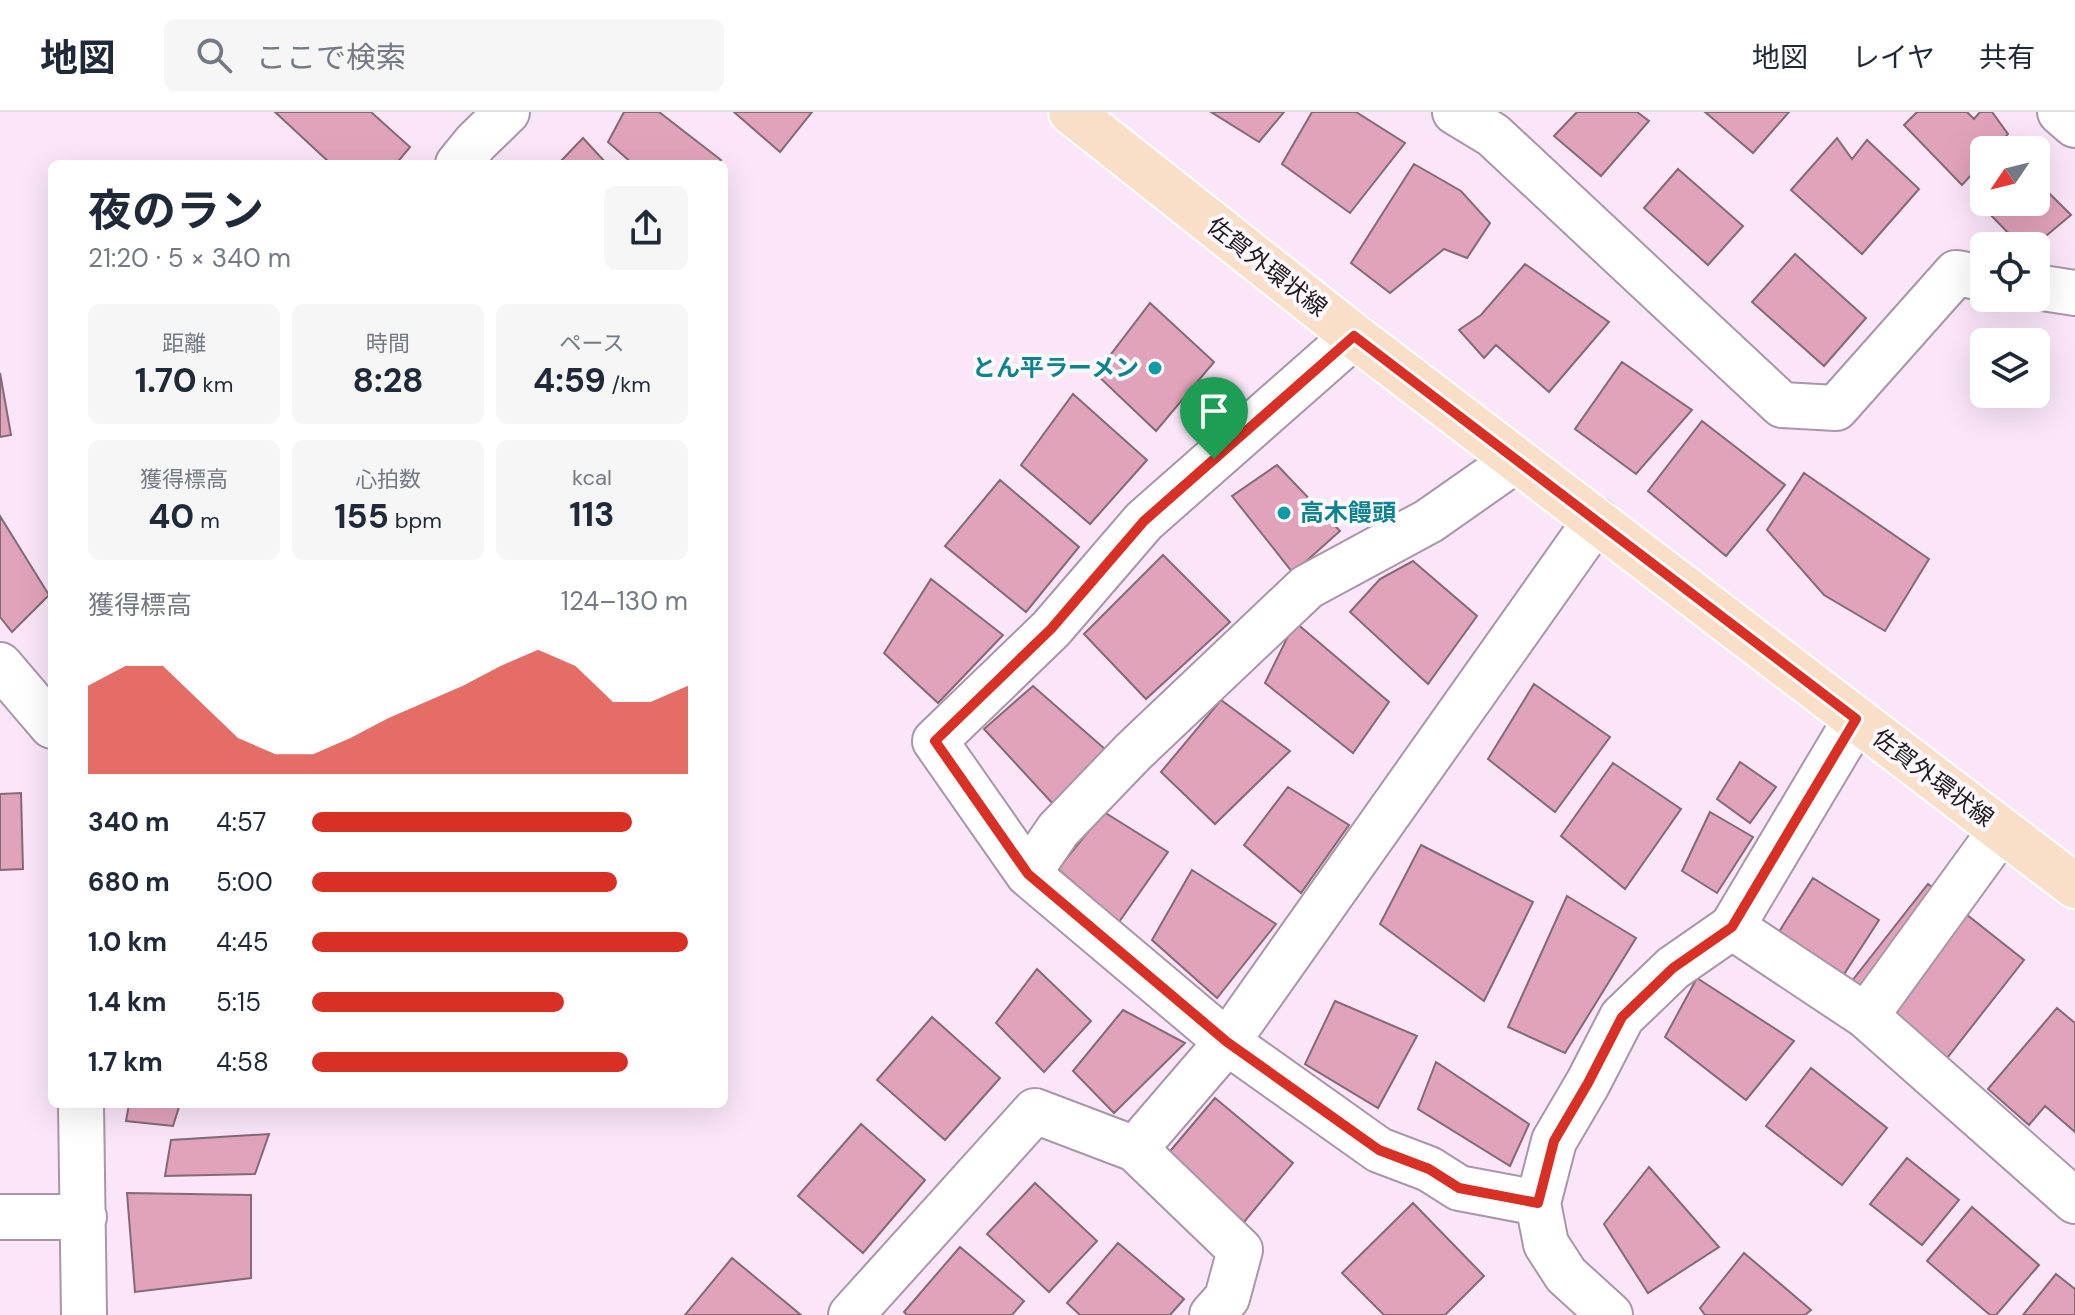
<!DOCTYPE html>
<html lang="ja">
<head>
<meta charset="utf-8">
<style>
	body { margin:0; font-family:"DM Sans","Noto Sans JP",sans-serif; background:#f6f6f7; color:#1f2937; height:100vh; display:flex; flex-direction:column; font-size:30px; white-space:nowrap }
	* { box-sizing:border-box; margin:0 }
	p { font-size:26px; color:#747a83 }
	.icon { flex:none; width:44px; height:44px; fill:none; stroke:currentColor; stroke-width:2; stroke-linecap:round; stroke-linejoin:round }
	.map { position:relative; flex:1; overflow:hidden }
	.panel { position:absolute; left:48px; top:48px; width:680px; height:948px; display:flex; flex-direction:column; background:#fff; border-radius:12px; box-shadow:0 8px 32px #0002 }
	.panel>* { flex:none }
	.needle { width:52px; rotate:235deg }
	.buttons { position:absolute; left:1970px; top:24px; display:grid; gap:16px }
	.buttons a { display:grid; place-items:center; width:80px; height:80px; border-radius:12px; background:#fff; box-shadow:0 8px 32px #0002; font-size:40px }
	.pin { position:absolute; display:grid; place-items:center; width:68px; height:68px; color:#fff; margin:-82px -34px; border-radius:50% 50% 50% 0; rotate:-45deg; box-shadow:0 0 8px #0007 }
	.pin .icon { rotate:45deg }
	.round { display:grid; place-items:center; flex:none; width:84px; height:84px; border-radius:12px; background:#f6f6f7 }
	.head { display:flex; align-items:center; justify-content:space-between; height:136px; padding:0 40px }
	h1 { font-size:44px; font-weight:700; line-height:60px }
	.metrics { display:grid; grid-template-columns:repeat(3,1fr); gap:12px; height:136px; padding:8px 40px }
	.metrics div { display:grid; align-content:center; border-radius:12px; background:#f6f6f7; text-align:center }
	.metrics b { font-size:34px; font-weight:700 }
	.metrics small { font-size:22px; font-weight:400 }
	.metrics p { font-size:22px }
	.chart { height:224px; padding:16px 40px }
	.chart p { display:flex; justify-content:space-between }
	.chart svg { width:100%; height:144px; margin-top:8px; fill:#d93025; opacity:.7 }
	ul { padding:0 40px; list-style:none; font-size:26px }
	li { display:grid; grid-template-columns:128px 96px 1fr; align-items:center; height:60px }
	li i { height:20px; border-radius:10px; background:#d93025 }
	header { display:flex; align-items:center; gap:48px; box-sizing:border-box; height:112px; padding:0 40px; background:#fff; border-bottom:2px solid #e0e1e3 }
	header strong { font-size:38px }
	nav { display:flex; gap:44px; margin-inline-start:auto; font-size:28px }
	.search { width:560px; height:72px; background:#f6f6f7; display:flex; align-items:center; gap:20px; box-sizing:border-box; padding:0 28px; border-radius:12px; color:#747a83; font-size:30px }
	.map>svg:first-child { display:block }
	.building { fill:#e1a3bb; stroke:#836a74; stroke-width:2 }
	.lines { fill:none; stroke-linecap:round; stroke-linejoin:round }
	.minor-casing { stroke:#a996a8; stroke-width:48 }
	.major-casing { stroke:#fff; stroke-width:48 }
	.minor { stroke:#fff; stroke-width:44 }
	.major { stroke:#f9dfc8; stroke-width:44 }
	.route-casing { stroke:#fff; stroke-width:16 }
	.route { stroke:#d93025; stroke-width:10 }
	.culture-dot { fill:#0f9aa8; stroke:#fdf8fc; stroke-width:3 }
	.labels { text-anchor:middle; stroke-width:8; stroke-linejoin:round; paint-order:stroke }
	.street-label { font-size:24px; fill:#211a21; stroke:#fdf8fc }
	.culture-label { font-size:24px; font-weight:bold; fill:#0d838f; stroke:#fdf8fc; text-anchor:end }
</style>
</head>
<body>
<header>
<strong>地図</strong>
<div class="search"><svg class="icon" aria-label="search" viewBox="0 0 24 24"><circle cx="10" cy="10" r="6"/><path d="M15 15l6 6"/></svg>ここで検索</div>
<nav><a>地図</a><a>レイヤ</a><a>共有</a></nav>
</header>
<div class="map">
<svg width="2075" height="1203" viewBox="0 0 2075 1203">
	<rect width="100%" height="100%" fill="#fae5f9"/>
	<path class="building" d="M 275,0 L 371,0 L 410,35 L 396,52 L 331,52 Z
		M 624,0 L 659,0 L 721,48 L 717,52 L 633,52 L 608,30 Z
		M 734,0 L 812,0 L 780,40 Z
		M 1211,0 L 1284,0 L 1259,30 Z
		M 1312,0 L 1356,0 L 1405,31 L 1350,101 L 1282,52 Z
		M 1577,0 L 1637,0 L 1649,9 L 1601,64 L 1554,24 Z
		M 1705,0 L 1789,0 L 1753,41 Z
		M 1917,0 L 1967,0 L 1974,7 L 1980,0 L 1992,0 L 2008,22 L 1993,38 L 1984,38 L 1984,49 L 1962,73 L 1904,13 Z
		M 583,26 L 607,52 L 558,52 Z
		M 1837,26 L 1852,47 L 1867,28 L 1919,77 L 1862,142 L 1791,78 Z
		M 1414,52 L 1461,79 L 1490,111 L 1467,146 L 1444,137 L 1390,181 L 1351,151 Z
		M 1678,57 L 1743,114 L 1708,153 L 1644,96 Z
		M 2036,68 L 2071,103 L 2034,134 L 2021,134 L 1979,91 L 1984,87 L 1984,90 L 2036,90 Z
		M 1795,142 L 1866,206 L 1824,254 L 1752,190 Z
		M 1525,152 L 1609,210 L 1549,280 L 1496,233 L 1484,246 L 1459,218 L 1481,203 Z
		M 1150,191 L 1214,250 L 1156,319 L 1096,262 Z
		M 1622,250 L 1692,298 L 1636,362 L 1575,317 Z
		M 0,261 L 11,323 L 0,325 Z
		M 1073,282 L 1147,348 L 1090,412 L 1021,353 Z
		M 1702,309 L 1785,373 L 1726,444 L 1648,379 Z
		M 1277,353 L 1340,419 L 1293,461 L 1232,384 Z
		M 1804,361 L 1929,447 L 1885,519 L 1824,483 L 1767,418 Z
		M 1000,368 L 1079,435 L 1026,500 L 945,434 Z
		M 0,404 L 49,483 L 12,520 L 0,505 Z
		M 1163,443 L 1230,510 L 1146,587 L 1084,522 Z
		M 1413,449 L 1477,504 L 1428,572 L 1350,500 L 1380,467 Z
		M 931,467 L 1003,523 L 938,591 L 884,541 Z
		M 1295,510 L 1389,590 L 1353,641 L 1265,571 Z
		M 1534,572 L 1610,625 L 1555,700 L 1488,647 Z
		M 1033,574 L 1106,638 L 1054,693 L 984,617 Z
		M 1221,588 L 1290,639 L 1215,712 L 1161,660 Z
		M 1740,650 L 1776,675 L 1750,711 L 1717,687 Z
		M 1613,651 L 1681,697 L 1625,777 L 1561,724 Z
		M 1288,675 L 1349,713 L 1301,781 L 1244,733 Z
		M 21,681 L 23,757 L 0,758 L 0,682 Z
		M 1104,700 L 1168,740 L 1119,810 L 1058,757 Z
		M 1710,700 L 1753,725 L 1717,781 L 1682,759 Z
		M 1421,733 L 1533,790 L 1484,889 L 1380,812 Z
		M 1192,758 L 1276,812 L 1217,886 L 1152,828 Z
		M 1813,766 L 1879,808 L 1837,873 L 1772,831 Z
		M 1928,772 L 2024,848 L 1940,955 L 1844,879 Z
		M 1567,784 L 1636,826 L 1565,941 L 1508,915 Z
		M 1037,857 L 1091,909 L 1044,960 L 996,911 Z
		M 1697,866 L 1794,929 L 1746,988 L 1665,925 Z
		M 1335,889 L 1417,924 L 1378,996 L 1305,952 Z
		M 2057,896 L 2075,911 L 2075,1020 L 2045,994 L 2029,1013 L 1988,977 Z
		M 1123,898 L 1185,931 L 1114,1001 L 1073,959 Z
		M 932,905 L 1000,966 L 945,1028 L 877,968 Z
		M 1436,950 L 1529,1012 L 1510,1054 L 1418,997 Z
		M 1811,956 L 1887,1016 L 1842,1073 L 1766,1014 Z
		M 1215,986 L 1293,1051 L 1244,1110 L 1166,1044 Z
		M 129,992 L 180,992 L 173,1014 L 126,1009 Z
		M 861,1012 L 925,1068 L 863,1141 L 798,1084 Z
		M 269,1022 L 255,1062 L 165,1064 L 171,1028 Z
		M 1907,1046 L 1959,1088 L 1922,1133 L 1870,1092 Z
		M 1649,1055 L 1719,1135 L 1648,1181 L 1604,1112 Z
		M 1035,1071 L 1097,1129 L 1049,1180 L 987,1122 Z
		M 127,1081 L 251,1083 L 251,1166 L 135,1180 Z
		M 1413,1091 L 1484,1164 L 1445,1203 L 1384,1203 L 1342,1161 Z
		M 1972,1095 L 2039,1153 L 1996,1203 L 1990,1203 L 1927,1149 Z
		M 1118,1131 L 1184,1187 L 1170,1203 L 1080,1203 L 1067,1191 Z
		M 960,1135 L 1024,1189 L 1012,1203 L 907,1203 L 904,1200 Z
		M 1744,1141 L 1811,1198 L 1805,1203 L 1705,1203 L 1700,1196 Z
		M 732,1146 L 801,1203 L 685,1203 Z
		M 2056,1162 L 2075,1177 L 2075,1203 L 2023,1203 Z"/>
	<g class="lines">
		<g class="minor-casing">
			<path id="minor" d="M 1455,0 L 1493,23 L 1782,293 L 1836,296 L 1956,161 L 1984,166
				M 2060,0 L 2075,13
				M 458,52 L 476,30 L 507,0
				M 2036,175 L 2075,181
				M 1354,224 L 1144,409 L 1051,517 L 935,629 L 1028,762 L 1227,930 L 1379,1038 L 1429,1057 L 1459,1076 L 1538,1091
				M 0,553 L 52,614
				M 1028,762 L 1058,718 L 1133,640 L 1307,475 L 1429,409 L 1516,348
				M 1732,815 L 1866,904 L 2001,718
				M 1866,904 L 2075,1089
				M 81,992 L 84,1203
				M 1135,1037 L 1240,1138 L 1227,1186 L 1212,1203
				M 0,1105 L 84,1105
				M 851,1203 L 1035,999 L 1135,1037 L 1227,930 L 1596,408
				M 1610,1203 L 1566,1163 L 1546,1132 L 1538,1091 L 1554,1029 L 1588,971 L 1622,905 L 1673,856 L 1732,815 L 1856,607"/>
		</g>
		<g class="major-casing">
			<path id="major" d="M 1071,0 L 1354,224 L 2075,774"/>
		</g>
		<use href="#minor" class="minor"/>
		<use href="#major" class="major"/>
	</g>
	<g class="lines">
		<g class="route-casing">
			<path id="route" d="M 1354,224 L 1856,607 L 1732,815 L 1673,856 L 1622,905 L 1588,971 L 1554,1029 L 1538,1091 L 1459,1076 L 1429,1057 L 1379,1038 L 1227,930 L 1028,762 L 935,629 L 1051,517 L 1144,409 Z"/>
		</g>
		<use href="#route" class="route"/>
	</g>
	<g class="culture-dot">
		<circle cx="1155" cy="256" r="8"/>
		<circle cx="1284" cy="401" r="8"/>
	</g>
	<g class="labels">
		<g class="street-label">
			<text transform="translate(1267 155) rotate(38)" y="8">佐賀外環状線</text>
			<text transform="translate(1933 666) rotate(37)" y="8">佐賀外環状線</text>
		</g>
		<g class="culture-label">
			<text x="1139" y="264">とん平ラーメン</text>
			<text x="1300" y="409" text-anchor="start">高木饅頭</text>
		</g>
	</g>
</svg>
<div class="buttons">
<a><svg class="needle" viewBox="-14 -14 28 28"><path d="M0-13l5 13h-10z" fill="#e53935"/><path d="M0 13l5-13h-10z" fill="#747a83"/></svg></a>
<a><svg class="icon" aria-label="locate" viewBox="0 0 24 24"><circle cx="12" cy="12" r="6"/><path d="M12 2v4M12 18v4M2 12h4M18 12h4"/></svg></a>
<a><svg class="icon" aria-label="layers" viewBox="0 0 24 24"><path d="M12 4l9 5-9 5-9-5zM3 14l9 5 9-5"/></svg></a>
</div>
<div class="pin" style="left:1214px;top:347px;background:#1e9e55"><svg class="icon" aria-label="arrive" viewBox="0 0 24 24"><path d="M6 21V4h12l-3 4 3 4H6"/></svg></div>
<section class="panel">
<div class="head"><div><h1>夜のラン</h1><p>21:20 · 5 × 340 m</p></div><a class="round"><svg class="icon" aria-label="share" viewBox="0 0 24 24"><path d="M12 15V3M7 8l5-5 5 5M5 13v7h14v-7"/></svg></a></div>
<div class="metrics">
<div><p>距離</p><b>1.70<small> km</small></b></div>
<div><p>時間</p><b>8:28</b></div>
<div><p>ペース</p><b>4:59<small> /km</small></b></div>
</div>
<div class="metrics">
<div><p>獲得標高</p><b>40<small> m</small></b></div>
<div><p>心拍数</p><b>155<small> bpm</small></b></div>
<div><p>kcal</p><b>113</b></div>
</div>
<div class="chart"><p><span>獲得標高</span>124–130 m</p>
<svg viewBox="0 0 160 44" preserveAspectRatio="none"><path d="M0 44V17L10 11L20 11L30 22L40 33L50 38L60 38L70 33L80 27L90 22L100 17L110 11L120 6L130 11L140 22L150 22L160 17V44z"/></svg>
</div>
<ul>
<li><b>340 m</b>4:57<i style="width:85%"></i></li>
<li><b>680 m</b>5:00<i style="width:81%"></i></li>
<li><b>1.0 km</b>4:45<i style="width:100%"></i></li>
<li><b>1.4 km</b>5:15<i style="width:67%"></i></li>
<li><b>1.7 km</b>4:58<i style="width:84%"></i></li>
</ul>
</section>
</div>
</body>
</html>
